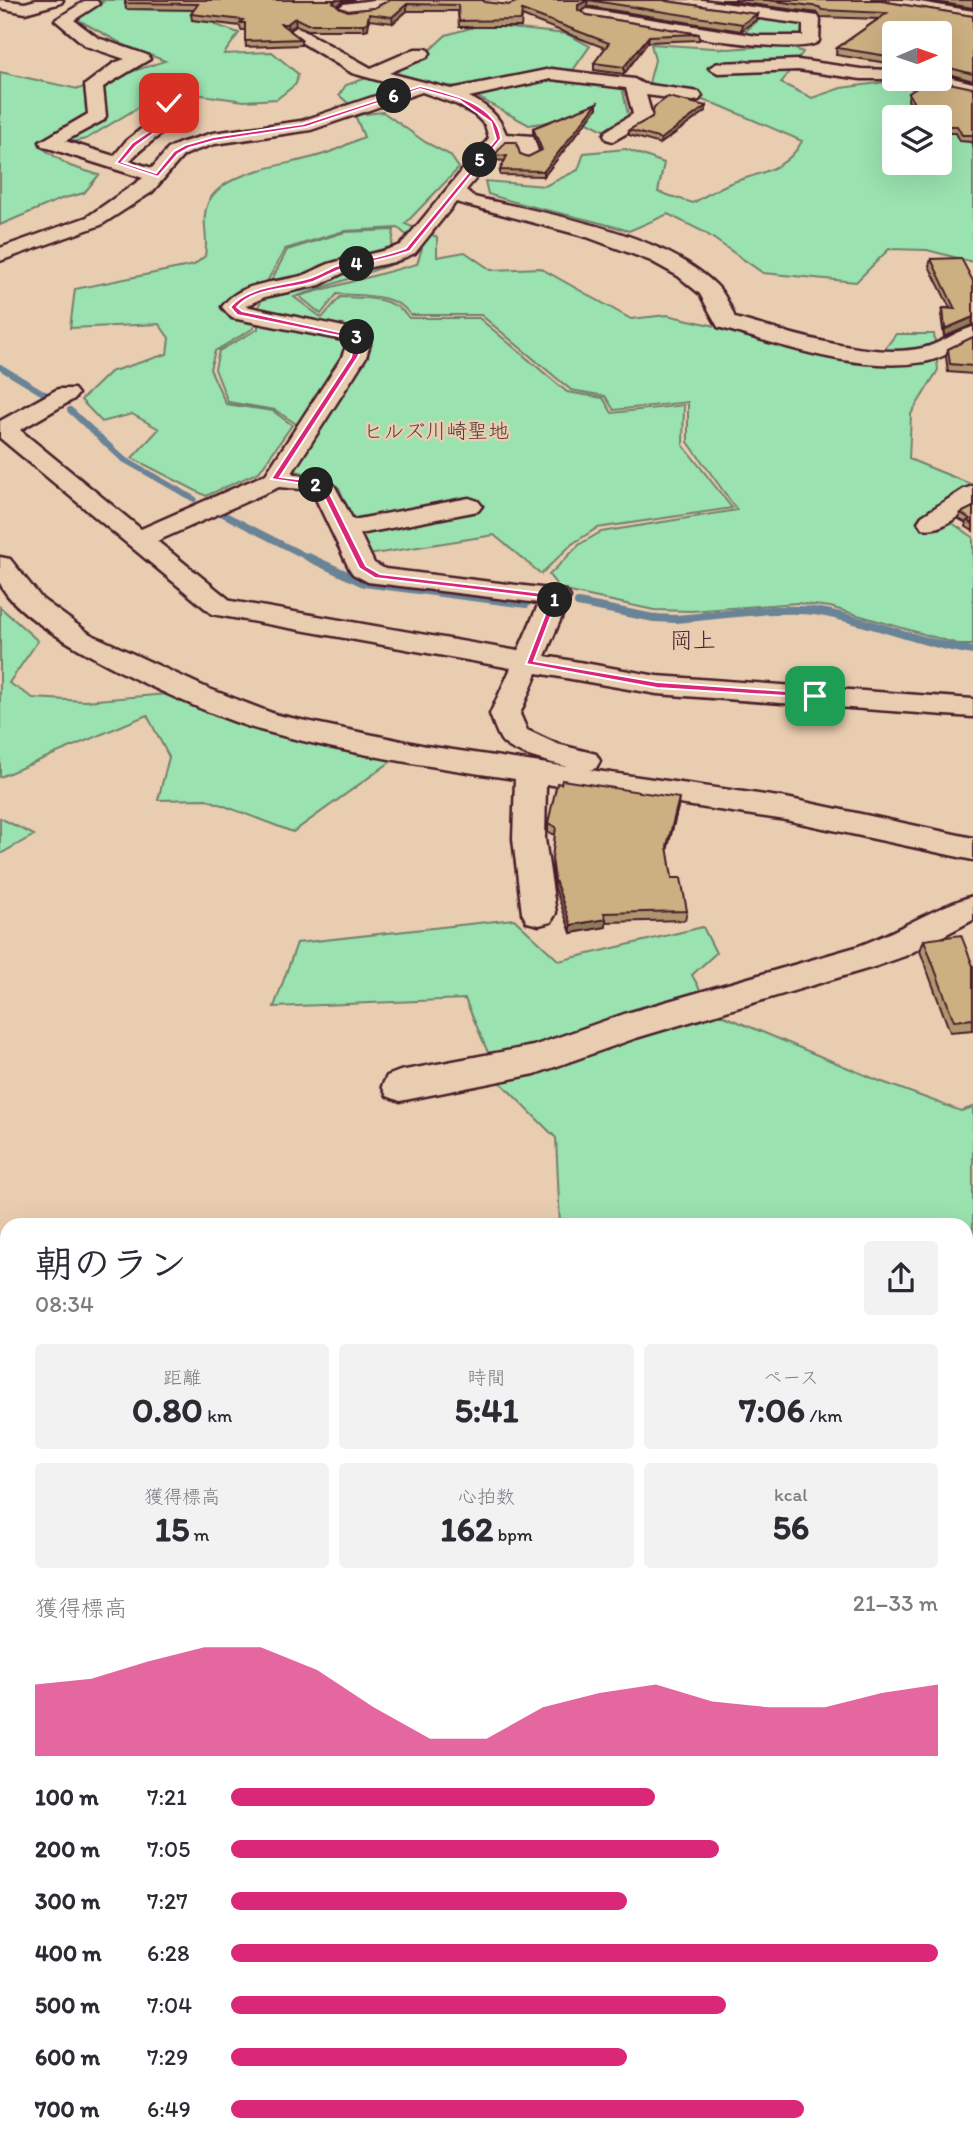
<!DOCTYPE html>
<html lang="ja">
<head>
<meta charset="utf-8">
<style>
	body { margin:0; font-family:Itim,"Klee One",sans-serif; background:#f2f2f3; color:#2b2b33; height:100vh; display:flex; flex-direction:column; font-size:26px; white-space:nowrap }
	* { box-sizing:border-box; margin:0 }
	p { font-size:23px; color:#7c7c81 }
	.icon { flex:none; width:38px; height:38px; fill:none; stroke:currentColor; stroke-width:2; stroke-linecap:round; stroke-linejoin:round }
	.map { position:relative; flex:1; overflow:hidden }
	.panel { position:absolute; left:0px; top:1218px; width:973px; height:936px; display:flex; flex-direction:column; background:#fff; border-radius:21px 21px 0 0; box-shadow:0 7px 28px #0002 }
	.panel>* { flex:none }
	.needle { width:46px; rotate:88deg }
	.buttons { position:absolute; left:882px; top:21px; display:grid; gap:14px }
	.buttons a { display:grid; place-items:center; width:70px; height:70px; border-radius:7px; background:#fff; box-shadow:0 7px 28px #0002; font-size:35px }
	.pin { position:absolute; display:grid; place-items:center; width:60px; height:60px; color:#fff; margin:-30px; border-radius:14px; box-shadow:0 4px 10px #0006 }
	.km { position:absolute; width:35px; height:35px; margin:-18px; border-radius:50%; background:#222; color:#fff; font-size:19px; line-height:35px; text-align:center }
	.round { display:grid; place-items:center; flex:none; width:74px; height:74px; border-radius:7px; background:#f2f2f3 }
	.summary { display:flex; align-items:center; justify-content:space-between; height:119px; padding:0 35px }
	h1 { font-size:38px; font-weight:800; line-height:52px }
	.figures { display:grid; grid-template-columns:repeat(3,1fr); gap:10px; height:119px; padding:7px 35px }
	.figures div { display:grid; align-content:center; border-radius:7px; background:#f2f2f3; text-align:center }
	.figures b { font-size:35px; font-weight:800 }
	.figures small { font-size:19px; font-weight:400 }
	.figures p { font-size:19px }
	.chart { height:196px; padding:14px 35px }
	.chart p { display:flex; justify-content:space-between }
	.chart svg { width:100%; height:126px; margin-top:7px; fill:#db2777; opacity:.7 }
	ul { padding:0 35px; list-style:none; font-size:23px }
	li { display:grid; grid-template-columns:112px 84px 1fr; align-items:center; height:52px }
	li i { height:18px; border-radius:9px; background:#db2777 }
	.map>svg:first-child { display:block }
	.green { fill:#9ae2af; stroke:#72806d; stroke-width:2; fill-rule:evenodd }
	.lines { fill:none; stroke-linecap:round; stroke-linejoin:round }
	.stream-far1 { stroke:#698397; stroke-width:6 }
	.stream { stroke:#698397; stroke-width:8 }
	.minor-casing { stroke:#4a1f2b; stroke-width:5 }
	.minor { fill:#e9cdb0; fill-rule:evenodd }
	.wall { fill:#af9770; stroke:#4a1f2b; stroke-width:2 }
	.shaded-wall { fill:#8f7b5b; stroke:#4a1f2b; stroke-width:2 }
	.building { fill:#ccb082; stroke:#4a1f2b; stroke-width:2 }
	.route { fill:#db2777; stroke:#fff; stroke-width:2 }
	.labels { text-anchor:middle; stroke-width:5; stroke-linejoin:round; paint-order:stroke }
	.far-park-label { font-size:21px; fill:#563c3f; stroke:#e9cdb0 }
	.far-neighbourhood-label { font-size:23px; fill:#4a1f2b; stroke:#e9cdb0 }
</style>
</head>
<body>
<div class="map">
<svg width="973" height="2154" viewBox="0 0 973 2154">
	<rect width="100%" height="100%" fill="#e9cdb0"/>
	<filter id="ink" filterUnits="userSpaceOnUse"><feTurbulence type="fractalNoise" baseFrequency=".0143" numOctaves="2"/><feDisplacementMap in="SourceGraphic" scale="14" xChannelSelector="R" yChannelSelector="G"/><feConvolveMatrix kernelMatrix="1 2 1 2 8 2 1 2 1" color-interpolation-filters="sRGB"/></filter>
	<g filter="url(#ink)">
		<path class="green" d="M 100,0 L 233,0 L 216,25 L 239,33 L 224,54 L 272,52 L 298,74 L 296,84 L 277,99 L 244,101 L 167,90 L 86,139 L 42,148 L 70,166 L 99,175 L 84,193 L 61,199 L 0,225 L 0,72 L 78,89 L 165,61 L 122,44 L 75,18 L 103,2 Z
			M 761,18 L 800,22 L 804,25 L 801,37 L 740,36 Z
			M 481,25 L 567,34 L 590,46 L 571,73 L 622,87 L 629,119 L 607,132 L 588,122 L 562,120 L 529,125 L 459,87 L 411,82 L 350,105 L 339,95 L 346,85 L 419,60 L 446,35 Z
			M 651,44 L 728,49 L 784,45 L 803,52 L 781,83 L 812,98 L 841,88 L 901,80 L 919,95 L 973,111 L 973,262 L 927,250 L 889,249 L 856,282 L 763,273 L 704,232 L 668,214 L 629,231 C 582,216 535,210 488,194 L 485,181 L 545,186 L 578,170 L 584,153 L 626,149 L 664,163 L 658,192 L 693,203 C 706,196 719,187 733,182 C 760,173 788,169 802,141 L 721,106 L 649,83 L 655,60 ZM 894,117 L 940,117 L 940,163 L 894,163 Z
			M 383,112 L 425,142 L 450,155 L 459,168 L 405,224 L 437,237 L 437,257 L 465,252 L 491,270 L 540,268 L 631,319 L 667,315 L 777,340 L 878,358 L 896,334 L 934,334 L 938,370 L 911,414 L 909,459 L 973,485 L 973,496 L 952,523 L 973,537 L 973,645 L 961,645 L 830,607 L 797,603 L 691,611 L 654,610 L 561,590 L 549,575 L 580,544 L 601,532 L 737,510 L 688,442 L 688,402 L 614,410 L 605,396 L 571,390 L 481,315 L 411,315 C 396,293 362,296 337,294 L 321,314 L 299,296 L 417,264 L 422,248 L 398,228 L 344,231 L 285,249 L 253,307 L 254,328 L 215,351 L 210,369 L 226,404 L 273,411 L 292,425 L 259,472 L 206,496 L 132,458 L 159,429 L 132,414 L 102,422 L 81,400 L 110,372 L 167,354 L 169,338 L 159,324 L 70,328 L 75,289 L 194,265 L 205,256 C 209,235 200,221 208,203 C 223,169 293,165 324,154 C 338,150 351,142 364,137 L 355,115 Z
			M 394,230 L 390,259 L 402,261 L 294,297 L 322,318 L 340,297 C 364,298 394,296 409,318 L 479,318 L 567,392 L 603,398 L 612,413 L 684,405 L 683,445 L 732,508 L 597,528 L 572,544 L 541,574 L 494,535 L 368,555 L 339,488 L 324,478 L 292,470 L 311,434 L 275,410 L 228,402 L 215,369 L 219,351 L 258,329 L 258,307 L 287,250 L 345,232 Z
			M 0,607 L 38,641 L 9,683 L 33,698 L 85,701 L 179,693 L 235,701 L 305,720 L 414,745 L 293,832 L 206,799 L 158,800 L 169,757 L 147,715 L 0,777 Z
			M 0,818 L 34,835 L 0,854 Z
			M 514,919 L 559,961 L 703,927 L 716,953 L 692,975 L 712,1011 L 877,1080 L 961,1111 L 973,1107 L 973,1689 L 966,1693 L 966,1225 L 560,1225 L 556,1138 L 501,1083 L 465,999 L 274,1007 L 297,943 Z
			M 966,2033 L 973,2038 L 973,2140 L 966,2128 Z
			M 548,2147 L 871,2147 L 892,2154 L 547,2154 Z"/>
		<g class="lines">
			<path class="stream-far1" d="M 0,367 L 53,399
				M 70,410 L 123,459 L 194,499
				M 223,514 L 311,559"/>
			<path class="stream" d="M 308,557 L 364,583 L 526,604
				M 578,603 L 654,618 L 675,619 C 719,616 784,604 826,613 C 876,623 923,644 973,651"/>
			<g class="minor-casing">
				<path id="minor" d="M 0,0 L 25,3 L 36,0 L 63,0 L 61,3 L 25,13 L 0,8 Z
					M 373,0 L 394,0 C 383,12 348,21 336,9 L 344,4 Z
					M 485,0 L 516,0 L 520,4 C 513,12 496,9 485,6 L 483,3 Z
					M 658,0 L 702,0 L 818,16 L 820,20 L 819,41 C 802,60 620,24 587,19 L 579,14 L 587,9 L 757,36 L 803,36 L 803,24 L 666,5 Z
					M 872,0 L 908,0 L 973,11 L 973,21 L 880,5 Z
					M 85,1 L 97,1 L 99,4 L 74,20 L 98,38 L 147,55 L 150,59 L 103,87 L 106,116 L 104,120 L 65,141 L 114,156 L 126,141 L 155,118 L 161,94 L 184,90 L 190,91 L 193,95 L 190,99 L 177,102 C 180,130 144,142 130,161 L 152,168 L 169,148 L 180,143 L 213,133 L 301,121 L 402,87 L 352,73 L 291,36 L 289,32 L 297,27 L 371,68 L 415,49 L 427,49 L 430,53 L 427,57 L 389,73 L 451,89 L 551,69 L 634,79 L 643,84 L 699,92 L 702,96 L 699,100 L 693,101 L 646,95 L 652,116 L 650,120 L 613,141 L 606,139 L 604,135 L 606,131 L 633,114 L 626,88 L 551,79 L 469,97 C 486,105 499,115 506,134 L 533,136 L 539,154 L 529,160 L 522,158 L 518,145 L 504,145 L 466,190 L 474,197 C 546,214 662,232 716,285 C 725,294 730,306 735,318 C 787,332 870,360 923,348 C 940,344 955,332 973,327 L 973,341 C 956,348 942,359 924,362 C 856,373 782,345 718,327 L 700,294 L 678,276 L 651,261 L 587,237 L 456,202 L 415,253 L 394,262 L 343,273 L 320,285 L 265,297 L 245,306 L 367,332 L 370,344 L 366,357 L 292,473 L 334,485 L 353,520 L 469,498 L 478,501 L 482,506 L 478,511 L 360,534 L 374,563 L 385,569 L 566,591 L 570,597 L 545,656 L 657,676 L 973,699 L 973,717 L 657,694 L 537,673 L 520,714 L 527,730 L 557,744 L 596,754 L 600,761 L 596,768 L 590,770 L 786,798 L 973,838 L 973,860 L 786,820 L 546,784 L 545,839 L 556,913 L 551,922 L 539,925 L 527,922 L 522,913 L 513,839 L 515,779 C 430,767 344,753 260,730 C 206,715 21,634 0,583 C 0,577 0,564 0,557 L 10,559 L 42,599 L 90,634 L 207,688 L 277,715 L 426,746 L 568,767 C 551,762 511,754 501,740 C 496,732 493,722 490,714 L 511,668 L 212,614 L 0,438 L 0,421 L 58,389 L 74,389 L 78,394 L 74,399 L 20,430 L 141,529 L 266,474 L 342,357 L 348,341 L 232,318 L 222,307 C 239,282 275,283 301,276 C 312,273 321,266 332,263 C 355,256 378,254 401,245 L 489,138 L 485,125 L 475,115 L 458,105 L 422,92 L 311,130 L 215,144 L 194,151 L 183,156 L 152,192 L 101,225 L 0,261 L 0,248 L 87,217 L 143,178 L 42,146 L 40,142 L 88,114 L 85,85 L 114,63 L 125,59 L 86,46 L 55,20 ZM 279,487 L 301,489 L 314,495 L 349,568 L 353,574 L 368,582 L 539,603 L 518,651 L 231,601 L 157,541 Z
					M 798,60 L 861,69 L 894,70 L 894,79 L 900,79 L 861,79 L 798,70 L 718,73 L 709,68 L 718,63 Z
					M 940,75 L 973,83 L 973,93 L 930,83 L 927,79 L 940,79 Z
					M 973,486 L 973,506 C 957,516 942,532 922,528 L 918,522 L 922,516 L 964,489 Z
					M 973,896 L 973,920 L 905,956 L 877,966 L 636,1038 L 535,1074 L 400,1101 L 387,1096 L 382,1086 L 387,1076 L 400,1071 L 533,1046 L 627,1013 L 856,947 C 896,933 932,908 973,896 Z
					M 0,1406 L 7,1407 L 7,1447 L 0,1446 Z
					M 0,1583 L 7,1584 L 7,1630 L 0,1629 Z
					M 973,1672 L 973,1722 L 966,1725 L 966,1675 Z
					M 0,1937 L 7,1940 L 7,1994 L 0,1991 Z
					M 966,1957 L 973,1960 L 973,2015 L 966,2012 Z
					M 7,2123 L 7,2147 L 43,2147 L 41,2154 L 0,2154 L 0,2126 Z
					M 228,2147 L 285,2147 L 288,2154 L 230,2154 Z"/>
			</g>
			<use href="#minor" class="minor"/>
		</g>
		<path class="wall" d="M 126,0 L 354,0 L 344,1 L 337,6 L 340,8 L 348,11 L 374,8 L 390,0 L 484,2 L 509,5 L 519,1 L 519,0 L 664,0 L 666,1 L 757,14 L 756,20 L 741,31 L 587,6 L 579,11 L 587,15 L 699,34 L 699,40 L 648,42 L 624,74 L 594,70 L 594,63 L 605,48 L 522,16 L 521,27 L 459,27 L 458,11 L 407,11 L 393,23 L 369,20 L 368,29 L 364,30 L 308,30 L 296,25 L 288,29 L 301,39 L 301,45 L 246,47 L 245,30 L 241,30 L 240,26 L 192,20 L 191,14 L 194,10 L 126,9 L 125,3 Z
			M 721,0 L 879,0 L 881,1 L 973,16 L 973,81 L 945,73 L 945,71 L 940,70 L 940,33 L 894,33 L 894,64 L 836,55 L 837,48 L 878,19 L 821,17 L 818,13 Z
			M 924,0 L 973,0 L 973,8 Z
			M 973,88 L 973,147 L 971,142 L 960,141 L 956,133 L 946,133 L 942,125 L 940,125 L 940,117 L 916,117 L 908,100 L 909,93 Z
			M 597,103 L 597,108 L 544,176 L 500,175 L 500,170 L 505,161 L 495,160 L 495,155 L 520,154 L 528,157 L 540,151 L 533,133 L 533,128 Z
			M 706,106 L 706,111 L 660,144 L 629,135 L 629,130 L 652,117 Z
			M 931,259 L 973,281 L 973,325 L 944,337 L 941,315 L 943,308 L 950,308 L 929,266 Z
			M 973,337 L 973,374 L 948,372 L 946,357 L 948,349 Z
			M 973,507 L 973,531 L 965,526 L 966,523 L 959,519 L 961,513 Z
			M 678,807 L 667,849 L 672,878 L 687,911 L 685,920 L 606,922 L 606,927 L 571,933 L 555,888 L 552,867 L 555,835 L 548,832 L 548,823 Z
			M 924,940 L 973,966 L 973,1030 L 950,1032 L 920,951 Z"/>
		<path class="shaded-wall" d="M 336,0 L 354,0 L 344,1 L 334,8 L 333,2 Z
			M 588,0 L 587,6 L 578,12 L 578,5 Z
			M 407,4 L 407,11 L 393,23 L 392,17 Z
			M 369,14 L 368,29 L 364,30 L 363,24 Z
			M 757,14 L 756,20 L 741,31 L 742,24 Z
			M 295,18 L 296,25 L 288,30 L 287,24 Z
			M 649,36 L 648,42 L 624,74 L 624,67 Z
			M 597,103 L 597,108 L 544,176 L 544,171 Z
			M 706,106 L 706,111 L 660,144 L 661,139 Z
			M 973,317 L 972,325 L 944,337 L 945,329 Z
			M 679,798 L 678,807 L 666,855 L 667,846 Z
			M 606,919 L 606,927 L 571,933 L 571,925 Z"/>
		<path class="building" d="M 126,0 L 336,0 L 333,2 L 340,8 L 348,11 L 374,8 L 390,0 L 483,0 L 484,2 L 509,5 L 521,0 L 664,0 L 666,1 L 757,14 L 742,24 L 588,0 L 578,5 L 578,10 L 587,15 L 699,34 L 649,36 L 624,67 L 594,63 L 609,43 L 522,10 L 521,20 L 459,21 L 458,5 L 407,4 L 392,17 L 369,14 L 367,23 L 363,24 L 307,24 L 295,18 L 287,24 L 281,24 L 301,39 L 245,41 L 245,23 L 240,23 L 243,20 L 191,14 L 198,4 L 125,3 Z
			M 767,0 L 879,0 L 881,1 L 973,16 L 973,74 L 946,67 L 949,65 L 940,64 L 940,33 L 894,33 L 894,57 L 837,48 L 887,13 L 822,10 L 819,7 Z
			M 930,79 L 973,88 L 973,136 L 972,135 L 962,135 L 957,126 L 947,126 L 944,119 L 940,119 L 940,117 L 920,117 L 909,93 Z
			M 668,97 L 706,106 L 661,139 L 629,130 L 652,117 L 654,107 Z
			M 597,103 L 544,171 L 500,170 L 507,156 L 495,155 L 505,142 L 516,142 L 520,154 L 528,157 L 542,150 L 533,128 Z
			M 961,258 L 973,281 L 973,317 L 945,329 L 943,308 L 955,309 L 931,259 Z
			M 973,337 L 973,366 L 950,364 L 948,349 Z
			M 973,507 L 973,524 L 967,521 L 970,519 L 961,513 Z
			M 562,780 L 679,798 L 667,846 L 672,878 L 681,878 L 687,911 L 604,913 L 606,919 L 571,925 L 555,880 L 552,858 L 556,827 L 548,823 L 557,783 L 561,784 Z
			M 961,935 L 973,966 L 973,1019 L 954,1021 L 924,940 Z"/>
	</g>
	<path class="route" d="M 420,86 C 448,93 498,103 501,139 L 410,251 C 386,260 361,262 337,271 C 329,274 321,279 313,282 C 289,290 255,287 237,307 L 242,311 L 362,337 L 363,344 L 358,357 L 280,477 L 313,481 L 327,488 L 366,566 L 380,574 L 559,595 L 534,661 L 657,682 L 815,693 L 820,696 L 818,698 L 657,688 L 526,664 L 551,599 L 375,578 L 359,568 L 321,491 L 311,485 L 271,479 L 351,357 L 355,339 L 237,315 L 230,307 C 248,286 281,286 306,279 C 317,277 326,270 336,266 C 360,260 383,257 406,248 L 496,139 L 491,122 L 459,100 L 420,89 L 306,127 L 214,141 L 189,148 L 178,154 L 158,177 L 116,163 L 132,143 L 160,124 L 167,102 L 171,103 L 164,126 L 136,146 L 122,162 L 156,173 L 174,151 L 185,145 L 213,137 L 303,124 Z"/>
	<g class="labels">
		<g class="far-park-label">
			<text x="436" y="438">ヒルズ川崎聖地</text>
		</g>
		<g class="far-neighbourhood-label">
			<text x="693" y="648">岡上</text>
		</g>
	</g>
</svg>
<div class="buttons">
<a><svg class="needle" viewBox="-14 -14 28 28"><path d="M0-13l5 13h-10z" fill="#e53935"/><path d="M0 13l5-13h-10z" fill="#7c7c81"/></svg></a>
<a><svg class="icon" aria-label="layers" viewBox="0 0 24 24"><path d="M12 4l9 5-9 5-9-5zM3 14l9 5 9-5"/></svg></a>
</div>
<div class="pin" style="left:815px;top:696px;background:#1e9e55"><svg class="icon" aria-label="arrive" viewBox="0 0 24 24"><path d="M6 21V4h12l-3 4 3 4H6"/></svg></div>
<div class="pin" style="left:169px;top:103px;background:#d93025"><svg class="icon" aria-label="check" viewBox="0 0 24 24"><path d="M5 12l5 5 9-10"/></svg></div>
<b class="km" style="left:555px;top:600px">1</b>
<b class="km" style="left:316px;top:485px">2</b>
<b class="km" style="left:357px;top:337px">3</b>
<b class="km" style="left:357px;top:264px">4</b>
<b class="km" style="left:480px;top:160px">5</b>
<b class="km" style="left:394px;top:96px">6</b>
<section class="panel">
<div class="summary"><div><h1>朝のラン</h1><p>08:34</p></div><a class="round"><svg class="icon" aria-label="share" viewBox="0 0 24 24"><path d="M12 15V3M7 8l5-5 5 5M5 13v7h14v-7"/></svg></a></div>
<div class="figures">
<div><p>距離</p><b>0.80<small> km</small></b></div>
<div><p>時間</p><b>5:41</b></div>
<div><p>ペース</p><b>7:06<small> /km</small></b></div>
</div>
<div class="figures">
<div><p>獲得標高</p><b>15<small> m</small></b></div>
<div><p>心拍数</p><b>162<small> bpm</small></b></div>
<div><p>kcal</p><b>56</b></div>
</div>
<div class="chart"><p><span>獲得標高</span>21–33 m</p>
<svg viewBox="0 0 160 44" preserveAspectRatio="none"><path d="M0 44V19L10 17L20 11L30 6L40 6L50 14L60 27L70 38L80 38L90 27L100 22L110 19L120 25L130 27L140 27L150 22L160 19V44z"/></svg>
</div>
<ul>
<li><b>100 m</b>7:21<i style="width:60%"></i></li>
<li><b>200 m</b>7:05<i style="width:69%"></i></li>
<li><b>300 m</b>7:27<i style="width:56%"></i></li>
<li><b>400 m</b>6:28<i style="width:100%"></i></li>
<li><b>500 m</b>7:04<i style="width:70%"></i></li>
<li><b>600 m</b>7:29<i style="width:56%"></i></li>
<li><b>700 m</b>6:49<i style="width:81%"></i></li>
</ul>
</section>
</div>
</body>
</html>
